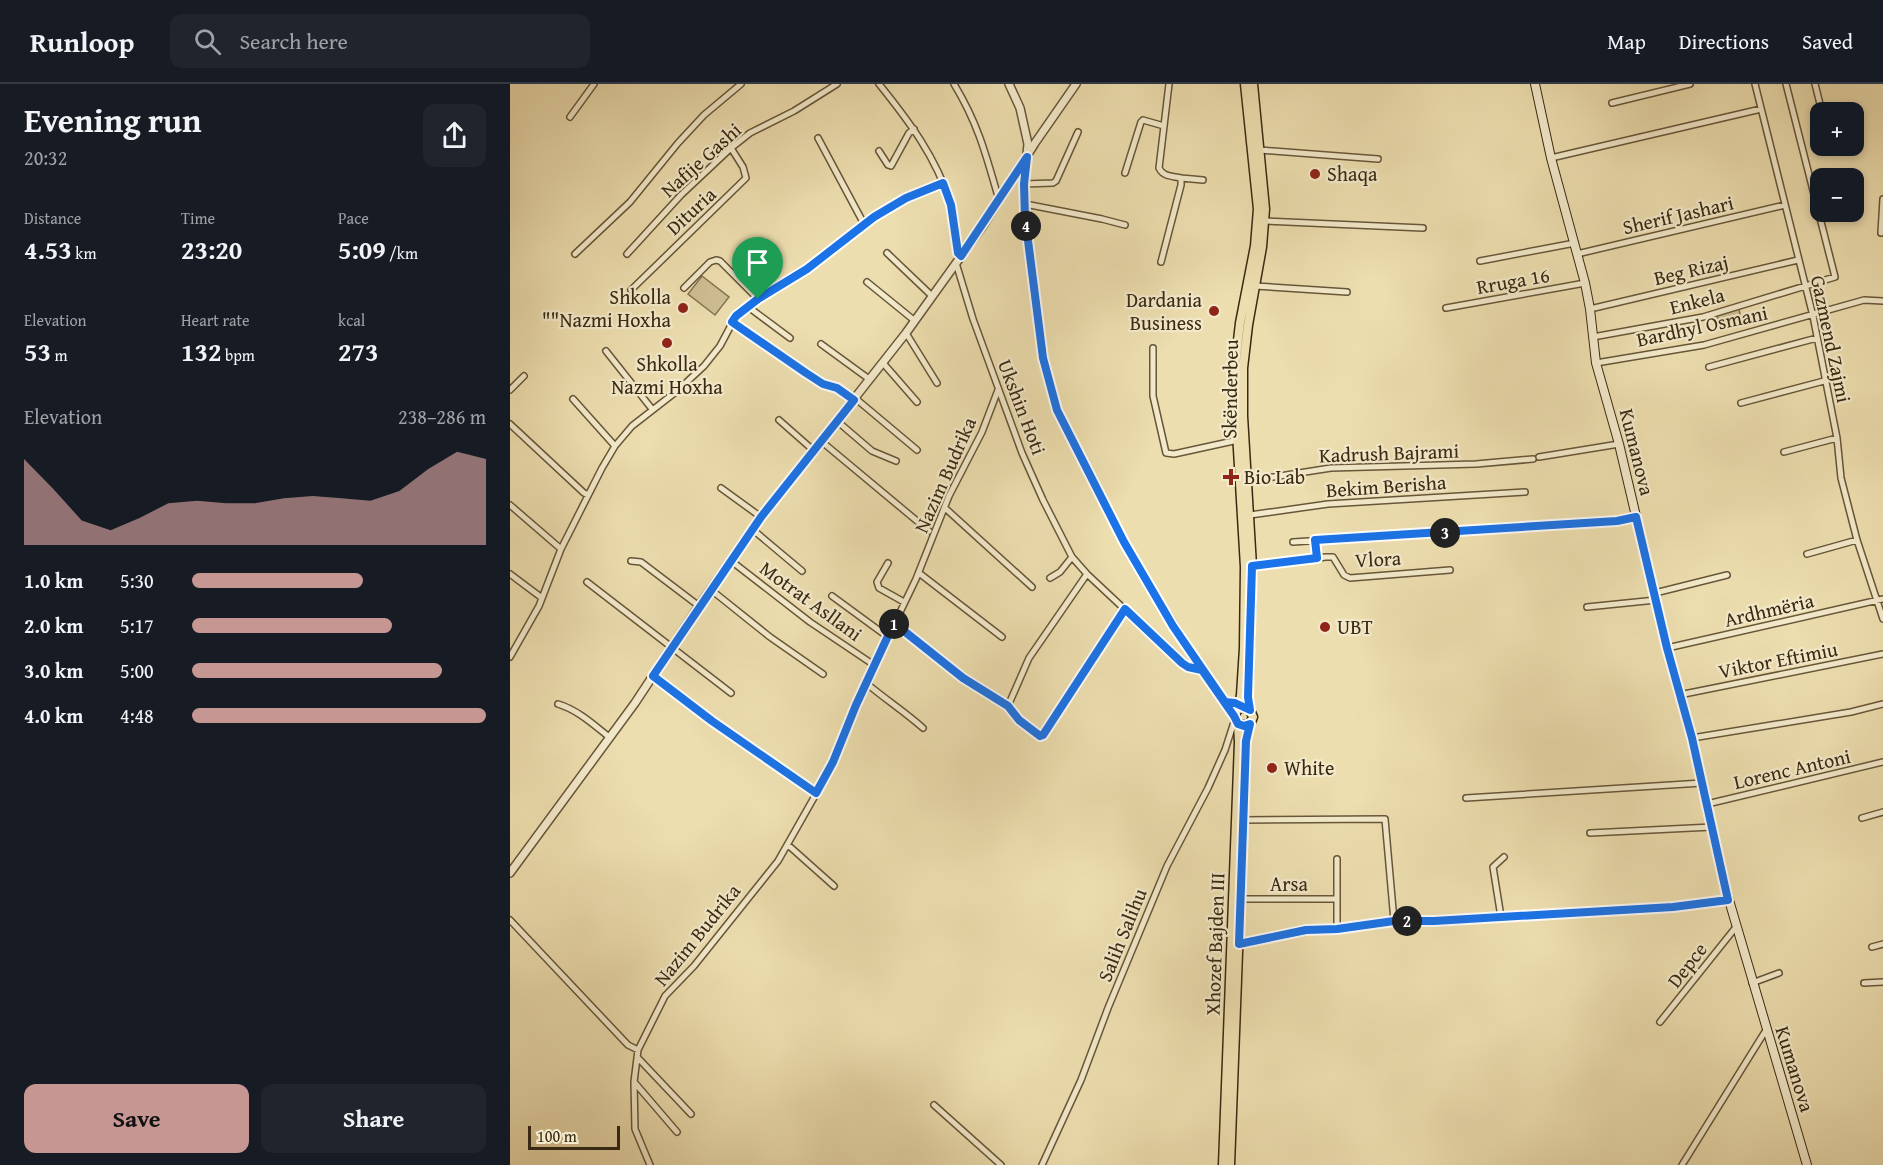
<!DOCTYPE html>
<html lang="en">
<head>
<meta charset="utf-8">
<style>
	body { margin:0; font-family:"Gentium Book Plus",serif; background:#20242c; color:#f1f3f6; height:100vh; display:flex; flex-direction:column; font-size:22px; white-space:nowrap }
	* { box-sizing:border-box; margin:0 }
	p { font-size:20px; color:#9ea1a6 }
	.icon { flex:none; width:33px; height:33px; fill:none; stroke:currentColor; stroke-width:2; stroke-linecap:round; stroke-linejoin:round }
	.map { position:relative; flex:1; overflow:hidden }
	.sheet { display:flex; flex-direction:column; background:#171b24; width:510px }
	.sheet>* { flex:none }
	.tools { position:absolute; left:1300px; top:18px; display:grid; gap:12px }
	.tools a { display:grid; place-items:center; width:54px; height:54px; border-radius:12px; background:#171b24; box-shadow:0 3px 9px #0003; font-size:30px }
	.scale { position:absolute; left:18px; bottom:15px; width:92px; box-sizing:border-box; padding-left:6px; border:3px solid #3a2912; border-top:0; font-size:16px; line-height:21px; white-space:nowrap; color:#3a2912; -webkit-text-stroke:4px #f3eacb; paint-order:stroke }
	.pin { position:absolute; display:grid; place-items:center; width:51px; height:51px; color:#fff; margin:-62px -26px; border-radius:50% 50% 50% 0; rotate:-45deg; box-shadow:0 0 6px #0007 }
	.pin .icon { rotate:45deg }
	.km { position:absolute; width:30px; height:30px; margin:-15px; border-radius:50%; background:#222; color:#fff; font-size:16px; line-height:30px; text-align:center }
	.round { display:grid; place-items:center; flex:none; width:63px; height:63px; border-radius:12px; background:#20242c }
	.head { display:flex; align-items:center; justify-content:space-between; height:102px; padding:0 24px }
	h1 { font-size:33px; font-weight:700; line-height:45px }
	.figures { display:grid; grid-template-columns:repeat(3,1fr); gap:9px; height:102px; padding:6px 24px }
	.figures div { display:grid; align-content:center }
	.figures b { font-size:26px; font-weight:700 }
	.figures small { font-size:16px; font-weight:400 }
	.figures p { font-size:16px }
	.chart { height:168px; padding:12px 24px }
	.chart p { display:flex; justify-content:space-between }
	.chart svg { width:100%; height:108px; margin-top:6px; fill:#c59692; opacity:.7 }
	.cta { display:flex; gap:12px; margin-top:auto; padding:12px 24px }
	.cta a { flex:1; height:69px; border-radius:12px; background:#c59692; color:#111; font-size:24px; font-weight:700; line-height:69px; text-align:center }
	.cta a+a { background:#20242c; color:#f1f3f6 }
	ul { padding:0 24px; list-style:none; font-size:20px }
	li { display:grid; grid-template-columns:96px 72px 1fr; align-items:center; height:45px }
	li i { height:15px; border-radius:8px; background:#c59692 }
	header { display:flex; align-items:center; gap:36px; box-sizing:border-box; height:84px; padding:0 30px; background:#171b24; border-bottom:2px solid #363941 }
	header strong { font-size:28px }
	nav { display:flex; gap:33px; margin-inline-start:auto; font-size:21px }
	.search { width:420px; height:54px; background:#20242c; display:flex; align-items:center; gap:15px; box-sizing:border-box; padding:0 21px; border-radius:12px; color:#9ea1a6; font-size:22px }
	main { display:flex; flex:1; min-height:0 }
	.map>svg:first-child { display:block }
	.green { fill:#cfbf94; stroke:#847453; stroke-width:1.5 }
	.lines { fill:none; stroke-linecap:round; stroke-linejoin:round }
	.minor-casing { stroke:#675639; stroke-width:8 }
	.tertiary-casing { stroke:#675639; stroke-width:10 }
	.secondary-casing { stroke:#3a2912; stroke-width:10 }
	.primary-casing { stroke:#3a2912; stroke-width:11 }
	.minor { stroke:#f3eacb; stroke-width:5 }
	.tertiary { stroke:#f3eacb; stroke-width:7 }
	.secondary { stroke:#f3eacb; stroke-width:8 }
	.primary { stroke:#eddeaf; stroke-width:8 }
	.route-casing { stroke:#fff; stroke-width:12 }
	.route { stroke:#1a73e8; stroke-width:8 }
	.poi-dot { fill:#8f2418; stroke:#f3eacb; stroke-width:2 }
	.labels { text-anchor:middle; stroke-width:4.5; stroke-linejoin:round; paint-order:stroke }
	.street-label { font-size:20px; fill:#3a2912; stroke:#f3eacb }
	.poi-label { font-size:20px; fill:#3a2912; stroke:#f3eacb; text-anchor:start }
</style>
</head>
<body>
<header>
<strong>Runloop</strong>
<div class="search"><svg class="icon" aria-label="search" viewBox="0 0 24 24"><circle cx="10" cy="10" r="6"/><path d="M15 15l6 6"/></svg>Search here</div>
<nav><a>Map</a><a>Directions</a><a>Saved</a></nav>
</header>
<main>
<section class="sheet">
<div class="head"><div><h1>Evening run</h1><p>20:32</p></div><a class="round"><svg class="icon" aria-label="share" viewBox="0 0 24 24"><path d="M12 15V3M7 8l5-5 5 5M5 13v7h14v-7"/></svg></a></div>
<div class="figures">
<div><p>Distance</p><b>4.53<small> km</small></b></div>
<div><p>Time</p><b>23:20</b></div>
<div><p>Pace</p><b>5:09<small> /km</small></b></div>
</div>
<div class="figures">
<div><p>Elevation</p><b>53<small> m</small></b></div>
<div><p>Heart rate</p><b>132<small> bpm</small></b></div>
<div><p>kcal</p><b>273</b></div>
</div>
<div class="chart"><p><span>Elevation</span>238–286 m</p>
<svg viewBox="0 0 160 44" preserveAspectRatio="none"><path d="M0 44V9L10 21L20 34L30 38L40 33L50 27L60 26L70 27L80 27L90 25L100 24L110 25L120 26L130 22L140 13L150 6L160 9V44z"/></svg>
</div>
<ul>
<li><b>1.0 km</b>5:30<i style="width:58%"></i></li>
<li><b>2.0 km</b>5:17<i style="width:68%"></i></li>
<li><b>3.0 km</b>5:00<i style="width:85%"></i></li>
<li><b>4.0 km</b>4:48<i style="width:100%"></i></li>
</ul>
<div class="cta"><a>Save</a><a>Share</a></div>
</section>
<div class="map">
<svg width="1373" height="1081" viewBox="0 0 1373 1081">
	<rect width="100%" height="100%" fill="#eddeaf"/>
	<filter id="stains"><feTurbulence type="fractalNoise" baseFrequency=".00333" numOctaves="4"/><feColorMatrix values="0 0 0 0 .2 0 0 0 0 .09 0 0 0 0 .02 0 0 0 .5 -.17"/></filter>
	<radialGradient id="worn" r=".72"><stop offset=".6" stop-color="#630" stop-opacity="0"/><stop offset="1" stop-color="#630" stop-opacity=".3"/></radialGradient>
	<path class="green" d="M 192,192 L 219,213 L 205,231 L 178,210 Z
		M 1229,225 L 1231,236 L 1210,242 L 1207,232 Z"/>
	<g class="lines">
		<g class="minor-casing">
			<path id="minor" d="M 369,0 C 398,36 427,74 440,119 C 445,135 445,153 448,169 L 451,173
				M 444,0 C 467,38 475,67 487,109 L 491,114
				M 1245,0 L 1303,232 L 1327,354 L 1331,394 L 1347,456 L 1373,535
				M 1305,0 L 1312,28
				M 1102,19 L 1180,0
				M 60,33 L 84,0
				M 308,54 L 354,140
				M 750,66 L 868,75
				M 369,67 L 378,81 L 381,82 L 399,49 L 404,45
				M 1041,74 L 1251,25
				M 615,89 L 631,38 L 633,36 L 654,42
				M 671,94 L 693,96
				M 514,100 L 543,99 L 546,97 L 568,48
				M 515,120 L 592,135 L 615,141
				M 755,137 L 913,144
				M 1371,149 L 1373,115
				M 377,169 L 422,212
				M 65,170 L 120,118 L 168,59 L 194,31 L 231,0
				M 117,170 L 171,111 L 221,64 L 240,49 L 284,27 L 327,0
				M 1067,170 L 1275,121
				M 970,177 L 1065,159
				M 651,178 L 671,101 L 671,94 C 663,92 653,93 649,84 L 659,0
				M 446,179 L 463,235 L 512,369 L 533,416 L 562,473 L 577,490 L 672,579 L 678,583 L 692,586
				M 357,198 L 405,237
				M 745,202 L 837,208
				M 174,204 L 200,178 L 206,176 L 210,177 L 248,215
				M 121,206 L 236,94 L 233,83 L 221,64
				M 237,222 L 280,254
				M 936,224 L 1075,199
				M 1080,225 L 1288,176
				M 222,238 L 296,289 L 313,300 L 327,304 L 343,316
				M 396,249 L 427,299
				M 1083,253 L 1193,233 L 1325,193 L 1276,0
				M 311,260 L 359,295
				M 643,264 L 643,312 L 656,369 L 664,370 L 728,356
				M 96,267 L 142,325
				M 373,279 L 407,318
				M 1086,279 L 1194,261 L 1354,216 L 1373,217
				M 1199,283 L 1307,254
				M 0,306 L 14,292
				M 345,314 L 407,366
				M 63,315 L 105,362
				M 1231,319 L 1314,297
				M 269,336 L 303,366
				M 327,337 L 362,367 L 386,377
				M 0,340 L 74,409 L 78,411
				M 311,357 L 419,447
				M 1274,368 L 1327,354
				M 1029,373 L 1109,360
				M 737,397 L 821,384 L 966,380 L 1023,375
				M 211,404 L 251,433
				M 0,421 L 51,465
				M 435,424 L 522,503
				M 740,431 L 818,420 L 1015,408
				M 242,445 L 292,487
				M 805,456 L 807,474
				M 783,458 L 1108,437 L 1126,433
				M 1297,470 L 1347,456
				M 220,476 L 300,538 L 364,581
				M 121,477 L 131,478 L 189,522
				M 378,479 L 367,498 L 369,504 L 394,518
				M 742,482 L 816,473 L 823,473 L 834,491 L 840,494 L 940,486
				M 409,489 L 492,553
				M 0,490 L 32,514
				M 540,494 L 550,488 L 562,473
				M 77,498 L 221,609
				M 200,505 L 260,553 L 313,590
				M 1145,509 L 1217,491
				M 322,512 L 378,553
				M 1077,523 L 1146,516
				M 384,539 L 453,594 L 498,622 L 509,636 L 531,652 L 615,525
				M 1157,564 L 1373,515
				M 0,573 L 29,522 L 51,465 L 92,384 L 105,362 L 122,342 L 167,307 L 194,282 L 210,262 L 226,232 L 237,222 L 297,185 L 364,133 L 396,114 L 433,99
				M 143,592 L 202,637 L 306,709
				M 356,599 C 375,615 395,628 413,644
				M 1169,611 L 1373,570
				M 48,620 C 68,626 84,641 99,653
				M 498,622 L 519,574 L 577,490
				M 1182,654 L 1341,628 L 1373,620
				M 956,714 L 1192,699
				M 1197,720 L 1373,678
				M 1352,734 L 1373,728
				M 733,736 L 875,735 L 884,837
				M 1080,749 L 1202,743
				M 278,761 L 324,802
				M 730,815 L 827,815
				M 991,833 L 983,783 L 994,773
				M 0,836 L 118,961 L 128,966
				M 827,845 L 827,775
				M 729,860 L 796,846 L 827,845 L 884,837 L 924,837 L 1163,823 L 1218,816
				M 1362,863 L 1373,860
				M 1242,899 L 1269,889
				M 1354,899 L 1373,898
				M 1150,938 L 1226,843
				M 128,974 L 181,1030
				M 125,999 L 167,1048
				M 424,1021 L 491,1081
				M 140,1081 L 125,1045 L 124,998 L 128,966 L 155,912 L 184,882 L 268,777 L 310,703 L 323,678 L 356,599 L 406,495 L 439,412 L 472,348 L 488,306
				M 532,1081 L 571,996 L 598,924 L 657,782 L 698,704 L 715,666 L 725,635
				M 1172,1081 L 1256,946"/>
		</g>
		<g class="tertiary-casing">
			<path id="tertiary" d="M 499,0 L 510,24 L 518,60 L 514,100 L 515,133 L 533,274 L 547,326 L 614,458 L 641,505 L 692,586 L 724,632
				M 0,789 L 125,619 L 189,522 L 251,433 L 396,249 L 472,143 L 525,59 L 566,0"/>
		</g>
		<g class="secondary-casing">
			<path id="secondary" d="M 1025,0 L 1041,74 L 1075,199 L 1080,225 L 1086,279 L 1109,360 L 1157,564 L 1182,654 L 1216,806 L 1297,1081"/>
		</g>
		<g class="primary-casing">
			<path id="primary" d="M 728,625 L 731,611 L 734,564 L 735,483 L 726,332 L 725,283 L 730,239 L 745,162 L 748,125 L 735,0
				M 740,626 L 732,623 L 726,627 L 725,635 L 728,640 L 737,641 L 741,638 L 743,633 L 740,626 L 738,613 L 742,482 L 733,332 L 733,284 L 738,241 L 752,163 L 755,125 L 743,0
				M 713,1081 L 729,658 L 728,640
				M 720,1081 L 736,657 L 739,640"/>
		</g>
		<use href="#minor" class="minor"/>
		<use href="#tertiary" class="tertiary"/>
		<use href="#secondary" class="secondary"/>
		<use href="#primary" class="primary"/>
	</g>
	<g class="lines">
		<g class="route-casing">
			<path id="route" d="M 248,215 L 226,232 L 222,238 L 296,289 L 313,300 L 327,304 L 344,316 L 251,433 L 143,592 L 202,637 L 306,709 L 323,678 L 346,621 L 384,539 L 453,594 L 498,622 L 509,636 L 530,652 L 533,651 L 615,525 L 672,579 L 678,583 L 692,586 L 724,632 L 728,640 L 734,642 L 740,640 L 736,657 L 729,860 L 796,846 L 827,845 L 884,837 L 924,837 L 1163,823 L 1218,816 L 1182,654 L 1157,564 L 1126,433 L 1107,437 L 805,456 L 807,474 L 742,482 L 738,613 L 740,626 L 725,619 L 715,618 L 663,542 L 614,458 L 547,326 L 533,274 L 515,133 L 514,100 L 517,73 L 451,172 L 448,169 L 441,121 L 433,99 L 396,114 L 364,133 L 297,185 L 248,215"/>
		</g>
		<use href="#route" class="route"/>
	</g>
	<g class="poi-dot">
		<circle cx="805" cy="90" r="6"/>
		<circle cx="173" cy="224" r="6"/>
		<circle cx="704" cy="227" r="6"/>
		<circle cx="157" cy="259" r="6"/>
		<path d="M718 384h6v6h6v6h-6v6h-6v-6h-6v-6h6z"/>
		<circle cx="815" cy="543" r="6"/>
		<circle cx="762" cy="684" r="6"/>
	</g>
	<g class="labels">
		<g class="street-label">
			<text transform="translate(191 76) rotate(-42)" y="7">Nafije Gashi</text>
			<text transform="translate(181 127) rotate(-43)" y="7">Dituria</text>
			<text transform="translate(1168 131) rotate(-13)" y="7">Sherif Jashari</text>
			<text transform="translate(1181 186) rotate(-13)" y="7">Beg Rizaj</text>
			<text transform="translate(1003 197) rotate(-10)" y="7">Rruga 16</text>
			<text transform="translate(1187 217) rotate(-14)" y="7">Enkela</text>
			<text transform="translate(1192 242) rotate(-12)" y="7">Bardhyl Osmani</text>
			<text transform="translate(1321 255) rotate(78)" y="7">Gazmend Zajmi</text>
			<text transform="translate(720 305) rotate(-89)" y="7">Skënderbeu</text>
			<text transform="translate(512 323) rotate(69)" y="7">Ukshin Hoti</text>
			<text transform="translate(1127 368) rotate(76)" y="7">Kumanova</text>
			<text transform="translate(879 369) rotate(-2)" y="7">Kadrush Bajrami</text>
			<text transform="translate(435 391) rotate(-66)" y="7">Nazim Budrika</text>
			<text transform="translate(876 402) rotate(-4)" y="7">Bekim Berisha</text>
			<text transform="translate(868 475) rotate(-3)" y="7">Vlora</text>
			<text transform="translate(301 517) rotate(36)" y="7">Motrat Asllani</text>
			<text transform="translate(1259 526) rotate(-13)" y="7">Ardhmëria</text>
			<text transform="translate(1268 576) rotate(-11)" y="7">Viktor Eftimiu</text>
			<text transform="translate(1282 685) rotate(-13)" y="7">Lorenc Antoni</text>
			<text x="779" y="807">Arsa</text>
			<text transform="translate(187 851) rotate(-51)" y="7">Nazim Budrika</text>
			<text transform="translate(612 851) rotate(-68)" y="7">Salih Salihu</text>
			<text transform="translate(705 860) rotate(-88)" y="7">Xhozef Bajden III</text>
			<text transform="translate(1177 881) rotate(-52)" y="7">Depce</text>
			<text transform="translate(1285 985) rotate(73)" y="7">Kumanova</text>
		</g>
		<g class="poi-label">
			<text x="817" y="97">Shaqa</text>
			<text x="161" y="220" text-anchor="end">Shkolla<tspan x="161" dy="23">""Nazmi Hoxha</tspan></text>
			<text x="692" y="223" text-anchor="end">Dardania<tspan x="692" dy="23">Business</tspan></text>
			<text x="157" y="287" text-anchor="middle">Shkolla<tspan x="157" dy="23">Nazmi Hoxha</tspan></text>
			<text x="734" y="400">Bio Lab</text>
			<text x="827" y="550">UBT</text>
			<text x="774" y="691">White</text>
		</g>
	</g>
	<rect width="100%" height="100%" filter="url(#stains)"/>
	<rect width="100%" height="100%" fill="url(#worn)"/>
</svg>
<div class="tools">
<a>+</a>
<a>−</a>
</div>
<div class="scale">100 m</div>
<div class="pin" style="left:248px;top:215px;background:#1e9e55"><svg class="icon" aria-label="arrive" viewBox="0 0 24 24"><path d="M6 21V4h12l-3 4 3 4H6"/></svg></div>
<b class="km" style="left:384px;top:540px">1</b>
<b class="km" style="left:897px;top:837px">2</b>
<b class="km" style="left:935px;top:449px">3</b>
<b class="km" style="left:516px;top:142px">4</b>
</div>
</main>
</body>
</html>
